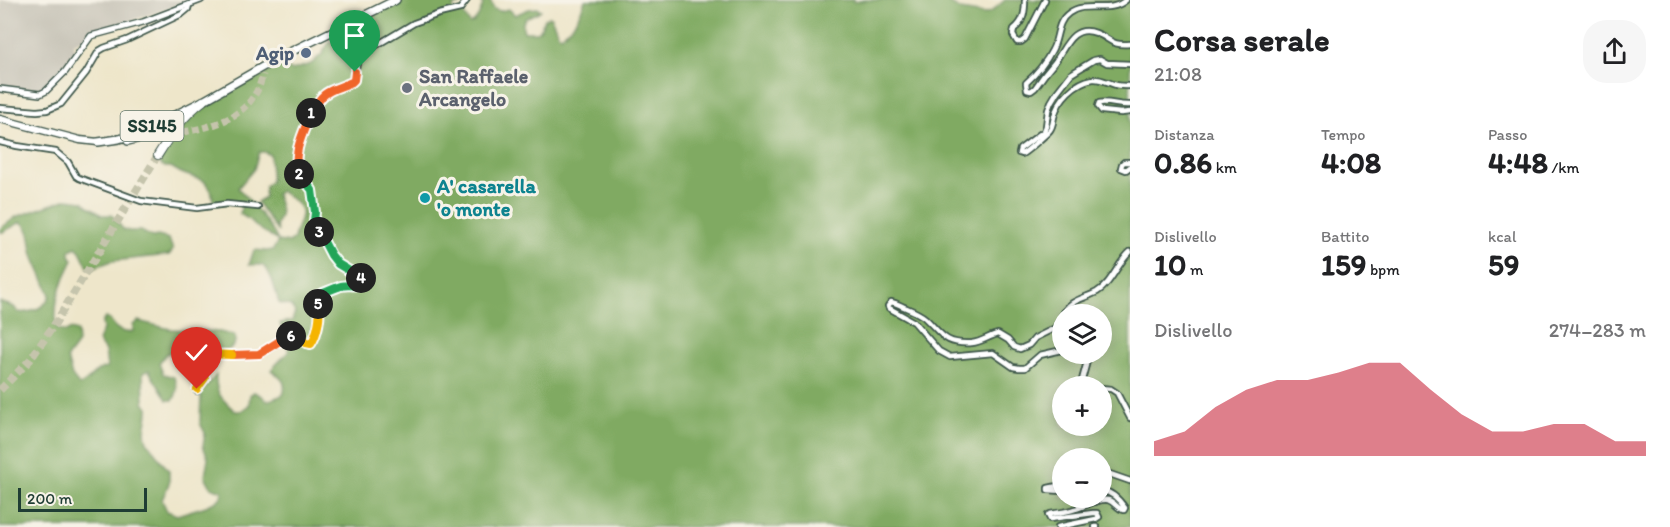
<!DOCTYPE html>
<html lang="it">
<head>
<meta charset="utf-8">
<style>
	body { margin:0; font-family:Itim,sans-serif; background:#f6f6f6; color:#202124; height:100vh; display:flex; flex-direction:column; font-size:22px; white-space:nowrap }
	* { box-sizing:border-box; margin:0 }
	p { font-size:20px; color:#757577 }
	.icon { flex:none; width:33px; height:33px; fill:none; stroke:currentColor; stroke-width:2; stroke-linecap:round; stroke-linejoin:round }
	.map { position:relative; flex:1; overflow:hidden }
	.drawer { display:flex; flex-direction:column; background:#fff; width:540px }
	.drawer>* { flex:none }
	.fabs { position:absolute; left:1052px; top:304px; display:grid; gap:12px }
	.fabs a { display:grid; place-items:center; width:60px; height:60px; border-radius:50%; background:#fff; box-shadow:0 3px 15px #0003; font-size:30px }
	.scale { position:absolute; left:18px; bottom:15px; width:129px; box-sizing:border-box; padding-left:6px; border:3px solid #1f3d34; border-top:0; font-size:16px; line-height:21px; white-space:nowrap; color:#1f3d34; -webkit-text-stroke:4px #f7f3e8; paint-order:stroke }
	.pin { position:absolute; display:grid; place-items:center; width:51px; height:51px; color:#fff; margin:-62px -26px; border-radius:50% 50% 50% 0; rotate:-45deg; box-shadow:0 0 6px #0007 }
	.pin .icon { rotate:45deg }
	.km { position:absolute; width:30px; height:30px; margin:-15px; border-radius:50%; background:#222; color:#fff; font-size:16px; line-height:30px; text-align:center }
	.round { display:grid; place-items:center; flex:none; width:63px; height:63px; border-radius:24px; background:#f6f6f6 }
	.overview { display:flex; align-items:center; justify-content:space-between; height:102px; padding:0 24px }
	h1 { font-size:33px; font-weight:700; line-height:45px }
	.figures { display:grid; grid-template-columns:repeat(3,1fr); gap:9px; height:102px; padding:6px 24px }
	.figures div { display:grid; align-content:center }
	.figures b { font-size:30px; font-weight:700 }
	.figures small { font-size:16px; font-weight:400 }
	.figures p { font-size:16px }
	.chart { height:168px; padding:12px 24px }
	.chart p { display:flex; justify-content:space-between }
	.chart svg { width:100%; height:108px; margin-top:6px; fill:#d1495b; opacity:.7 }
	main { display:flex; flex:1; min-height:0 }
	.map>svg:first-child { display:block }
	.industrial { fill:#c8c4b8 }
	.forest { fill:#80aa62; stroke:#50744b; stroke-width:1.5; fill-rule:evenodd }
	.lines { fill:none; stroke-linecap:round; stroke-linejoin:round }
	.primary-tunnel { stroke:#c5c4ac; stroke-width:7; stroke-dasharray:7 3.5; stroke-linecap:butt }
	.trunk-tunnel { stroke:#c5c4ac; stroke-width:8; stroke-dasharray:8 4; stroke-linecap:butt }
	.minor-casing { stroke:#3e564a; stroke-width:8 }
	.tertiary-casing { stroke:#3e564a; stroke-width:8 }
	.secondary-casing { stroke:#3e564a; stroke-width:9 }
	.primary-casing { stroke:#3e564a; stroke-width:10 }
	.trunk-casing { stroke:#3e564a; stroke-width:10 }
	.minor { stroke:#fff; stroke-width:4.5 }
	.tertiary { stroke:#fff; stroke-width:5 }
	.secondary { stroke:#fff; stroke-width:6 }
	.primary { stroke:#fff; stroke-width:7 }
	.trunk { stroke:#fff; stroke-width:8 }
	.split-1-casing { stroke:#fff; stroke-width:12 }
	.split-2-casing { stroke:#fff; stroke-width:12 }
	.split-3-casing { stroke:#fff; stroke-width:12 }
	.split-4-casing { stroke:#fff; stroke-width:12 }
	.split-5-casing { stroke:#fff; stroke-width:12 }
	.split-6-casing { stroke:#fff; stroke-width:12 }
	.split-7-casing { stroke:#fff; stroke-width:12 }
	.split-8-casing { stroke:#fff; stroke-width:12 }
	.split-9-casing { stroke:#fff; stroke-width:12 }
	.split-1 { stroke:#f0652b; stroke-width:8 }
	.split-2 { stroke:#f0652b; stroke-width:8 }
	.split-3 { stroke:#22a559; stroke-width:8 }
	.split-4 { stroke:#22a559; stroke-width:8 }
	.split-5 { stroke:#22a559; stroke-width:8 }
	.split-6 { stroke:#f5b400; stroke-width:8 }
	.split-7 { stroke:#f0652b; stroke-width:8 }
	.split-8 { stroke:#f5b400; stroke-width:8 }
	.split-9 { stroke:#f5b400; stroke-width:8 }
	.service-dot { fill:#5c6f8a; stroke:#f7f3e8; stroke-width:2 }
	.worship-dot { fill:#6b7280; stroke:#f7f3e8; stroke-width:2 }
	.culture-dot { fill:#0f9aa8; stroke:#f7f3e8; stroke-width:2 }
	.labels { text-anchor:middle; stroke-width:6; stroke-linejoin:round; paint-order:stroke }
	.shield { fill:#f7f3e8; stroke:#60746a; stroke-width:1.5 }
	.shield-label { font-size:18px; font-weight:bold; fill:#1f3d34 }
	.service-label { font-size:20px; font-weight:bold; fill:#4e5e75; stroke:#f7f3e8; text-anchor:end }
	.worship-label { font-size:20px; font-weight:bold; fill:#5b616d; stroke:#f7f3e8; text-anchor:start }
	.culture-label { font-size:20px; font-weight:bold; fill:#0d838f; stroke:#f7f3e8; text-anchor:start }
</style>
</head>
<body>
<main>
<div class="map">
<svg width="1130" height="527" viewBox="0 0 1130 527">
	<rect width="100%" height="100%" fill="#f7f3e8"/>
	<filter id="ink" filterUnits="userSpaceOnUse"><feTurbulence type="fractalNoise" baseFrequency=".0167" numOctaves="2"/><feDisplacementMap in="SourceGraphic" scale="12" xChannelSelector="R" yChannelSelector="G"/><feConvolveMatrix kernelMatrix="1 2 1 2 8 2 1 2 1" color-interpolation-filters="sRGB"/></filter>
	<filter id="wash" filterUnits="userSpaceOnUse"><feTurbulence type="fractalNoise" baseFrequency=".008" numOctaves="4" result="noise"/><feDisplacementMap in="SourceGraphic" scale="24" xChannelSelector="R" yChannelSelector="G"/><feGaussianBlur stdDeviation="1.35" result="paint"/><feColorMatrix in="noise" values="0 0 0 0 0 0 0 0 0 0 0 0 0 0 0 0 0 1.4 0 .05"/><feComposite in="paint" operator="in"/></filter>
	<g filter="url(#wash)">
		<rect width="100%" height="100%" fill="#eee6ca"/>
		<path class="industrial" d="M 0,0 L 194,0 L 91,34 L 85,39 L 73,43 L 76,53 L 51,85 L 40,91 L 34,93 L 0,85 Z"/>
		<path class="forest" d="M 404,0 L 464,0 L 459,5 L 453,6 L 454,12 L 462,11 L 470,24 C 477,22 481,11 483,4 L 480,0 L 490,0 L 494,9 L 500,11 L 509,9 L 515,15 L 529,9 L 538,8 L 541,10 C 532,18 519,14 524,32 L 537,32 L 541,28 L 544,19 L 550,16 C 552,19 557,31 558,34 L 561,36 C 575,24 579,18 585,0 L 853,0 L 854,2 L 865,0 L 944,0 L 961,10 L 984,14 L 991,12 L 1005,0 L 1130,0 L 1130,527 L 0,527 L 0,302 L 14,307 L 18,312 C 30,314 47,307 50,295 C 45,282 39,270 34,258 C 29,245 33,231 21,222 L 3,232 L 0,232 L 0,229 L 16,217 L 67,199 L 83,201 C 88,208 96,208 101,215 L 112,215 L 123,229 L 129,231 L 141,231 L 152,237 L 158,236 L 169,239 L 173,250 L 169,255 L 112,261 L 95,267 L 88,267 L 80,251 L 76,247 L 70,250 L 70,255 L 73,260 C 61,285 54,297 56,326 L 60,330 L 66,332 L 71,329 L 77,331 L 78,343 L 67,358 L 72,376 L 79,385 C 91,382 93,368 107,368 L 105,351 L 98,341 L 103,329 L 102,323 L 105,318 L 110,320 C 114,328 123,335 133,331 L 133,325 L 138,321 L 170,329 L 220,332 L 235,336 C 236,343 234,346 228,350 L 177,350 L 166,354 L 159,363 L 163,374 L 174,377 C 178,385 178,393 173,400 L 167,400 C 162,389 154,382 149,370 L 143,373 L 144,403 L 148,407 C 149,420 142,429 147,442 L 169,471 L 169,483 L 162,500 L 167,511 L 177,515 L 206,506 L 217,501 L 221,497 L 222,491 L 211,487 L 205,476 L 208,458 L 203,446 L 205,433 L 200,423 L 201,392 L 216,375 C 215,394 222,399 235,411 L 241,411 L 249,405 L 250,395 L 254,392 L 262,396 L 267,401 L 283,395 C 288,382 280,377 271,370 L 289,351 L 284,341 L 280,323 L 292,321 L 295,312 L 291,306 L 279,303 C 276,294 272,272 263,266 C 260,264 254,265 249,265 L 254,250 L 267,251 L 273,250 L 278,241 L 254,225 L 250,220 L 240,214 L 242,203 L 214,204 L 211,190 L 204,181 L 181,173 L 171,167 L 165,167 L 160,164 L 160,158 L 172,139 L 196,110 L 237,87 L 279,66 L 292,70 L 311,64 L 322,54 L 330,41 L 369,16 ZM 259,152 L 265,152 L 270,155 L 271,180 L 265,187 L 265,197 L 257,202 L 278,232 L 276,225 C 284,211 280,207 276,194 L 281,191 C 288,197 304,205 301,216 C 299,226 295,228 294,239 L 289,243 L 278,241 C 269,222 253,204 238,188 L 254,169 ZM 1062,315 L 1101,315 L 1101,354 L 1062,354 ZM 1062,387 L 1101,387 L 1101,426 L 1062,426 ZM 1062,459 L 1101,459 L 1101,498 L 1062,498 Z"/>
	</g>
	<g filter="url(#ink)">
		<g class="lines">
			<path class="primary-tunnel" d="M 141,138 C 179,132 231,131 254,96 C 259,89 261,81 263,74"/>
			<path class="trunk-tunnel" d="M 0,390 L 30,360 L 56,322 L 158,155"/>
			<g class="minor-casing">
				<path id="minor" d="M 1025,0 C 1025,11 1024,22 1014,29 L 1013,35 L 1017,42 L 1021,42 L 1025,39 L 1045,0
					M 1126,0 C 1109,15 1086,0 1069,13 C 1056,22 1059,38 1052,50 C 1046,62 1036,74 1026,83 L 1027,90 L 1031,91 L 1035,88 C 1041,79 1048,70 1055,62 C 1065,48 1072,24 1096,33 C 1112,39 1110,46 1130,44
					M 1130,64 L 1107,63 L 1100,59 L 1094,60 L 1071,74 L 1057,92 L 1051,102 L 1048,110 L 1046,126 L 1044,131 L 1020,149 L 1019,153 L 1022,154 C 1026,152 1047,134 1050,130 C 1053,126 1053,121 1054,117 C 1058,99 1075,82 1093,79 C 1101,78 1108,83 1116,85 C 1120,86 1125,86 1130,86
					M 1130,105 C 1119,106 1109,101 1099,103 L 1098,106 L 1102,111 L 1121,113 L 1130,112
					M 0,108 L 37,111 L 47,110 L 61,104 L 86,73 L 99,51 L 104,48 L 127,40 L 182,14 L 188,9 L 189,5
					M 0,142 L 17,146 L 56,152 L 68,162 L 76,176 L 79,178 L 141,201 L 197,208 L 227,204 L 258,207
					M 1130,162 L 1124,162 L 1122,164 L 1121,168 L 1126,170 L 1130,167
					M 1063,315 C 1068,300 1084,299 1097,292 C 1112,283 1117,264 1130,252
					M 1062,318 L 1055,328 L 1035,338 L 1029,345 L 1020,349 L 1014,347 L 1008,340 L 998,334 C 989,336 982,342 972,343 C 944,345 942,334 925,318 C 919,313 911,310 904,307 C 899,305 897,303 891,302 L 888,306 L 889,308 L 914,322 L 939,351 L 950,357 L 993,353 L 1013,367 L 1019,368 L 1025,368 L 1040,355 L 1062,350
					M 1089,354 L 1082,380 L 1083,384 L 1090,387
					M 1101,388 L 1111,389 L 1117,393 L 1130,418
					M 197,391 C 198,385 204,384 205,378 L 201,373 L 182,358 L 180,355 L 182,353 L 225,355 L 259,354 L 288,336 L 297,336 L 306,343 L 311,343 L 314,339 L 320,309 L 314,297 C 315,296 340,286 341,286 C 349,284 354,287 361,284 L 362,279 C 354,273 345,270 338,264 C 332,259 314,227 314,219 C 313,210 316,201 312,192 C 310,184 301,181 298,174 C 290,155 311,105 326,93 C 333,86 343,86 352,82 C 358,70 353,63 365,52 L 414,23 L 439,14 L 460,9 L 467,0
					M 1101,471 L 1130,481
					M 1062,485 L 1048,488 L 1048,490 L 1062,491
					M 1058,527 L 1096,519 L 1099,517 L 1097,513 L 1093,513 L 1050,519 L 1048,515 L 1050,514 C 1058,513 1066,512 1075,509 C 1085,507 1097,498 1108,500 C 1115,502 1117,509 1124,510 L 1125,508 C 1119,499 1112,492 1101,490
					M 1095,527 L 1097,527"/>
			</g>
			<g class="tertiary-casing">
				<path id="tertiary" d="M 0,89 L 40,94 L 46,91 L 65,72 L 91,36 L 143,22 L 201,0"/>
			</g>
			<g class="secondary-casing">
				<path id="secondary" d="M 0,119 L 80,140 L 98,142"/>
			</g>
			<g class="primary-casing">
				<path id="primary" d="M 128,141 L 141,138
					M 98,142 L 119,139 L 137,134 L 203,101 L 280,57 L 396,0"/>
			</g>
			<g class="trunk-casing">
				<path id="trunk" d="M 158,155 C 171,134 183,116 203,101"/>
			</g>
			<use href="#minor" class="minor"/>
			<use href="#tertiary" class="tertiary"/>
			<use href="#secondary" class="secondary"/>
			<use href="#primary" class="primary"/>
			<use href="#trunk" class="trunk"/>
		</g>
	</g>
	<g class="lines" filter="url(#ink)">
		<g class="split-1-casing">
			<path id="split-1" d="M 311,113 C 325,88 329,92 352,82 L 354,80 L 355,72"/>
		</g>
		<g class="split-2-casing">
			<path id="split-2" d="M 299,174 C 291,155 304,131 311,113"/>
		</g>
		<g class="split-3-casing">
			<path id="split-3" d="M 299,174 L 312,190 L 315,212 L 314,221 L 319,232"/>
		</g>
		<g class="split-4-casing">
			<path id="split-4" d="M 319,232 L 331,255 L 338,264 L 361,278"/>
		</g>
		<g class="split-5-casing">
			<path id="split-5" d="M 318,304 L 314,297 C 316,296 340,286 341,286 C 349,284 354,287 361,284 L 361,278"/>
		</g>
		<g class="split-6-casing">
			<path id="split-6" d="M 291,336 L 297,336 L 306,343 L 311,344 C 317,335 322,314 318,304"/>
		</g>
		<g class="split-7-casing">
			<path id="split-7" d="M 232,355 L 259,354 L 278,342 L 291,336"/>
		</g>
		<g class="split-8-casing">
			<path id="split-8" d="M 188,363 L 180,355 L 182,353 L 232,355"/>
		</g>
		<g class="split-9-casing">
			<path id="split-9" d="M 188,363 L 201,373 L 205,378 L 197,389"/>
		</g>
		<use href="#split-1" class="split-1"/>
		<use href="#split-2" class="split-2"/>
		<use href="#split-3" class="split-3"/>
		<use href="#split-4" class="split-4"/>
		<use href="#split-5" class="split-5"/>
		<use href="#split-6" class="split-6"/>
		<use href="#split-7" class="split-7"/>
		<use href="#split-8" class="split-8"/>
		<use href="#split-9" class="split-9"/>
	</g>
	<circle class="service-dot" cx="306" cy="53" r="6"/>
	<circle class="worship-dot" cx="407" cy="88" r="6"/>
	<circle class="culture-dot" cx="425" cy="198" r="6"/>
	<g class="labels">
		<rect class="shield" x="120.5" y="111" width="63" height="30" rx="4.5"/>
		<g class="shield-label">
			<text x="152" y="132">SS145</text>
		</g>
		<g class="service-label">
			<text x="294" y="60">Agip</text>
		</g>
		<g class="worship-label">
			<text x="419" y="83">San Raffaele<tspan x="419" dy="23">Arcangelo</tspan></text>
		</g>
		<g class="culture-label">
			<text x="437" y="193">A' casarella<tspan x="437" dy="23">'o monte</tspan></text>
		</g>
	</g>
</svg>
<div class="fabs">
<a><svg class="icon" aria-label="layers" viewBox="0 0 24 24"><path d="M12 4l9 5-9 5-9-5zM3 14l9 5 9-5"/></svg></a>
<a>+</a>
<a>−</a>
</div>
<div class="scale">200 m</div>
<div class="pin" style="left:355px;top:72px;background:#1e9e55"><svg class="icon" aria-label="arrive" viewBox="0 0 24 24"><path d="M6 21V4h12l-3 4 3 4H6"/></svg></div>
<div class="pin" style="left:197px;top:389px;background:#d93025"><svg class="icon" aria-label="check" viewBox="0 0 24 24"><path d="M5 12l5 5 9-10"/></svg></div>
<b class="km" style="left:311px;top:113px">1</b>
<b class="km" style="left:299px;top:174px">2</b>
<b class="km" style="left:319px;top:232px">3</b>
<b class="km" style="left:361px;top:278px">4</b>
<b class="km" style="left:318px;top:304px">5</b>
<b class="km" style="left:291px;top:336px">6</b>
</div>
<section class="drawer">
<div class="overview"><div><h1>Corsa serale</h1><p>21:08</p></div><a class="round"><svg class="icon" aria-label="share" viewBox="0 0 24 24"><path d="M12 15V3M7 8l5-5 5 5M5 13v7h14v-7"/></svg></a></div>
<div class="figures">
<div><p>Distanza</p><b>0.86<small> km</small></b></div>
<div><p>Tempo</p><b>4:08</b></div>
<div><p>Passo</p><b>4:48<small> /km</small></b></div>
</div>
<div class="figures">
<div><p>Dislivello</p><b>10<small> m</small></b></div>
<div><p>Battito</p><b>159<small> bpm</small></b></div>
<div><p>kcal</p><b>59</b></div>
</div>
<div class="chart"><p><span>Dislivello</span>274–283 m</p>
<svg viewBox="0 0 160 44" preserveAspectRatio="none"><path d="M0 44V38L10 34L20 24L30 17L40 13L50 13L60 10L70 6L80 6L90 17L100 27L110 34L120 34L130 31L140 31L150 38L160 38V44z"/></svg>
</div>
</section>
</main>
</body>
</html>
